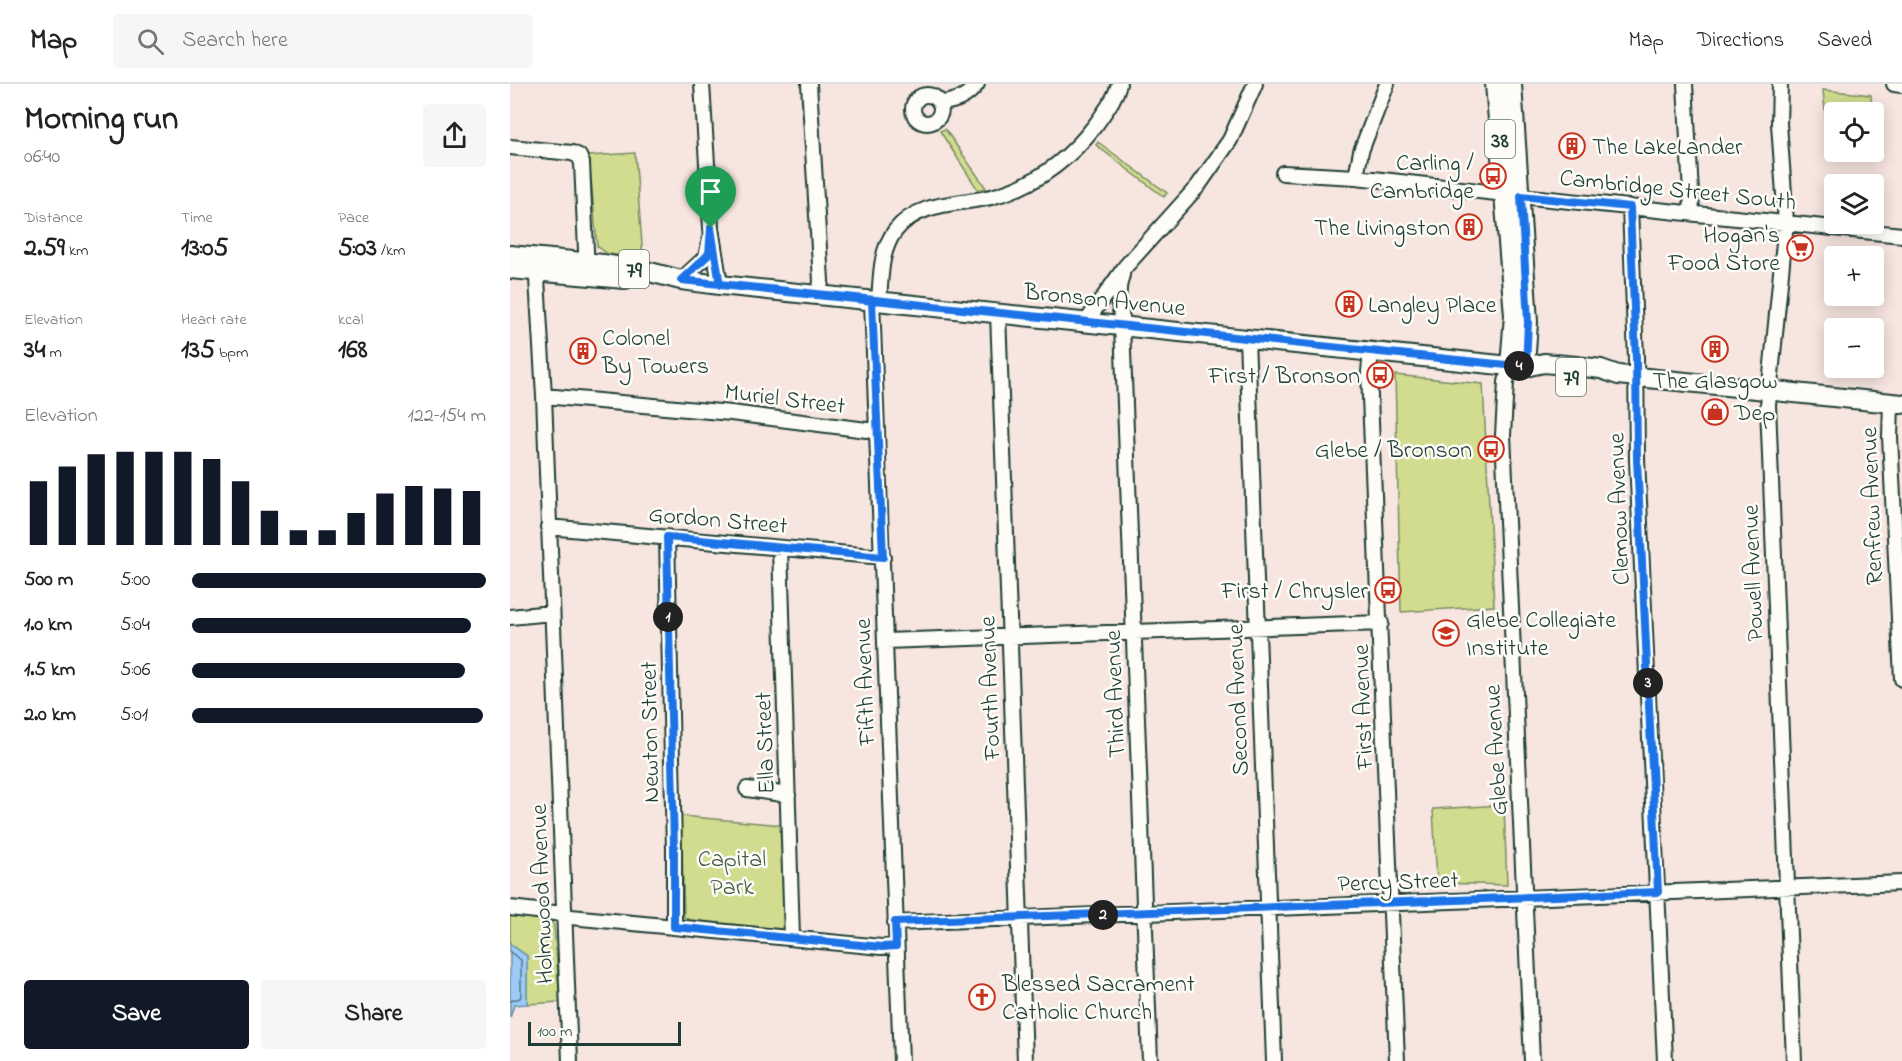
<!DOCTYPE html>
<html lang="en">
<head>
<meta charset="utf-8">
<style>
	body { margin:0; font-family:"Indie Flower",sans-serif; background:#f6f6f6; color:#222; height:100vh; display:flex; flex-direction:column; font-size:22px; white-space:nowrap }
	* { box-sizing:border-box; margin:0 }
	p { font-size:20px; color:#767676 }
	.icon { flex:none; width:33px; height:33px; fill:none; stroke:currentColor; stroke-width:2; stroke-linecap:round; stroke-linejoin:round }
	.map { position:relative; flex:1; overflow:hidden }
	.panel { display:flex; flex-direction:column; background:#fff; width:510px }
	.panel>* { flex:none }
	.buttons { position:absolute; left:1314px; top:18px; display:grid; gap:12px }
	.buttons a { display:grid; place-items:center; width:60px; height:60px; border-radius:6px; background:#fff; box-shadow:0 3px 15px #0003; font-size:30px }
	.scale { position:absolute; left:18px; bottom:15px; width:153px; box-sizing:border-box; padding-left:6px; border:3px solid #1f3d34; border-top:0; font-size:16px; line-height:21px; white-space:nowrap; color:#1f3d34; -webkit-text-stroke:4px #fdfcf7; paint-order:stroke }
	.pin { position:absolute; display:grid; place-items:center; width:51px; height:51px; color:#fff; margin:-62px -26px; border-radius:50% 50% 50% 0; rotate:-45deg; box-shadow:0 0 6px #0007 }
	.pin .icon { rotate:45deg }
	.km { position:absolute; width:30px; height:30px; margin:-15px; border-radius:50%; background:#222; color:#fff; font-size:16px; line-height:30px; text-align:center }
	.round { display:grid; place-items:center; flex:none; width:63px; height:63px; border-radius:6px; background:#f6f6f6 }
	.headline { display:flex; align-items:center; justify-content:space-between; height:102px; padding:0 24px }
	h1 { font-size:33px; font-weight:700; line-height:45px }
	.metrics { display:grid; grid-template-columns:repeat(3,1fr); gap:9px; height:102px; padding:6px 24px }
	.metrics div { display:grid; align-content:center }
	.metrics b { font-size:26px; font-weight:700 }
	.metrics small { font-size:16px; font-weight:400 }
	.metrics p { font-size:16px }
	.chart { height:168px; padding:12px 24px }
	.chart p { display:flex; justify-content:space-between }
	.chart svg { width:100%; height:108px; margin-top:6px; stroke:#111827; stroke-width:6 }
	.button { display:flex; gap:12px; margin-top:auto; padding:12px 24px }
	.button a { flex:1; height:69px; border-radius:6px; background:#111827; color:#fff; font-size:24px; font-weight:700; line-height:69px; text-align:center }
	.button a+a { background:#f6f6f6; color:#222 }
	ul { padding:0 24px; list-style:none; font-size:20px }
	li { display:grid; grid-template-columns:96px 72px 1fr; align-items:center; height:45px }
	li i { height:15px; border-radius:8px; background:#111827 }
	header { display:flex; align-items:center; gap:36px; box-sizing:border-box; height:84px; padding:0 30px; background:#fff; border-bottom:2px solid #e0e0e0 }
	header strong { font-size:28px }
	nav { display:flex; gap:33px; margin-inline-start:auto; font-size:21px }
	.search { width:420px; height:54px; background:#f6f6f6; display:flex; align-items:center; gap:15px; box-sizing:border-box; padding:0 21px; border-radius:6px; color:#767676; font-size:22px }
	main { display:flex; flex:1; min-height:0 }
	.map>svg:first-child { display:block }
	.green { fill:#d1dc8f; stroke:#788c62; stroke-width:1.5 }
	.water { fill:#9dcaf7; stroke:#6b92a9; stroke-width:1.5 }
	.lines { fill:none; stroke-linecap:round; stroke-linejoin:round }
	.shore { stroke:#517582; stroke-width:1.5 }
	.minor-casing { stroke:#1f3d34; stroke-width:18 }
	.major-casing { stroke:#1f3d34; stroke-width:22 }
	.minor { stroke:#fdfcf7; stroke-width:14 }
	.major { stroke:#fdfcf7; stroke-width:18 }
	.route-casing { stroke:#fff; stroke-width:12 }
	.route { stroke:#1a73e8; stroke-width:8 }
	.labels { text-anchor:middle; stroke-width:5; stroke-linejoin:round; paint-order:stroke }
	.shield { fill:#fdfcf7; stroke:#62766e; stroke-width:1.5 }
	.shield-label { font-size:22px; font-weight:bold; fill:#1f3d34 }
	.poi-label { font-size:24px; fill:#1f3d34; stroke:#fdfcf7; text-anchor:start }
	.street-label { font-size:24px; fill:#1f3d34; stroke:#fdfcf7 }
	.park-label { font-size:24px; fill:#435d46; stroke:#fdfcf7 }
</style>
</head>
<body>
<header>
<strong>Map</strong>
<div class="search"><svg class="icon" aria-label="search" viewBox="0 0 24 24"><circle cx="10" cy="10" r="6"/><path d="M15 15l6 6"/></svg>Search here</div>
<nav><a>Map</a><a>Directions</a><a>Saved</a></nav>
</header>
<main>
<section class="panel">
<div class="headline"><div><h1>Morning run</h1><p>06:40</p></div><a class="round"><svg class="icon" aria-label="share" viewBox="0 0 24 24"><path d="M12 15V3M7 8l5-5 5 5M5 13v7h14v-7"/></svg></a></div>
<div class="metrics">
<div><p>Distance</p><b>2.59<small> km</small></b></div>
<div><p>Time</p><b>13:05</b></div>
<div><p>Pace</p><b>5:03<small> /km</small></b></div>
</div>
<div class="metrics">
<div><p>Elevation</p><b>34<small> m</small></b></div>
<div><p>Heart rate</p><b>135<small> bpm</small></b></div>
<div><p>kcal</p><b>168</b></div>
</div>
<div class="chart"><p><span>Elevation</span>122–154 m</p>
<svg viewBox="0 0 160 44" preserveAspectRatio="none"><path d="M5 44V18M15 44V12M25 44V7M35 44V6M45 44V6M55 44V6M65 44V9M75 44V18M85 44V30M95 44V38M105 44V38M115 44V31M125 44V23M135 44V20M145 44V21M155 44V22"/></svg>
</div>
<ul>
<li><b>500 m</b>5:00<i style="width:100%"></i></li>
<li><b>1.0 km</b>5:04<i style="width:95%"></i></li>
<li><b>1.5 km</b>5:06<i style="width:93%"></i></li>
<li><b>2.0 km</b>5:01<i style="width:99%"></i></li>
</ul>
<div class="button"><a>Save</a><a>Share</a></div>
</section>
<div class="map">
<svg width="1392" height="977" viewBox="0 0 1392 977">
	<rect width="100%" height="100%" fill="#f7e5df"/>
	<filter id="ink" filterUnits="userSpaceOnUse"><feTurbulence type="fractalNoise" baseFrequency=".0167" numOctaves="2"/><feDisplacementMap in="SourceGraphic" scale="12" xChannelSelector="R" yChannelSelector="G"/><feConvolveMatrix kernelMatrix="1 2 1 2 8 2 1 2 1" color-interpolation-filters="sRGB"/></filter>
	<g filter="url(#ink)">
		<path class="green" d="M 1313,6 L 1361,11 L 1361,28 L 1324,28 L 1324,68 L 1363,68 L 1363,72 L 1319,68 Z
			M 435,45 L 476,104 L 468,106 L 430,47 Z
			M 588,58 L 657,109 L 654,113 L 586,61 Z
			M 125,69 L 133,174 L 98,170 L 87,162 L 79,72 Z
			M 885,291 L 973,300 L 984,522 L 891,528 Z
			M 994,721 L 997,801 L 927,799 L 923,725 Z
			M 171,732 L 272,741 L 274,840 L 271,845 L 179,836 L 174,833 Z
			M 0,831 L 39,836 L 44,841 L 50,918 L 17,920 L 17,872 L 0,860 Z"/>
		<path class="water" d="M 0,860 L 17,872 L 17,920 L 4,921 L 0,934 Z"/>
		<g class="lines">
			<path class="shore" d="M 0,868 L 11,876 L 11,912 L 10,914 L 0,917"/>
			<g class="minor-casing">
				<path id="minor" d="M 192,0 L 201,144 L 210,201
					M 299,0 L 311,197 L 309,211
					M 1175,0 L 1182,128
					M 1270,0 L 1269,40 L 1276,138 L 1258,321 L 1284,977
					M 1384,0 L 1392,1
					M403 25a14 14 0 1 1 28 0a14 14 0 1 1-28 0Z
					M 430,19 C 446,18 457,13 467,0
					M 0,63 L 62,69 L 69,72 L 72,79 L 77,188
					M 773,89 L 846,93 L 995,110
					M 846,93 L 851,67 L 877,0
					M 1011,112 L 1392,151
					M 1120,123 L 1126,275 L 1127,375 L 1155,977
					M 26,178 L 34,312 L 60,977
					M 612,191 C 606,208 608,225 615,242
					M 171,196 L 196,173 L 200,155
					M 362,217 L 391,977
					M 369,217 C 371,193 370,167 385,147 C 408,117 448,121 481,113 C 525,102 560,75 587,39 C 596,26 605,15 609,0
					M 488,229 L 515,977
					M 576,238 L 615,183 L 688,102 L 720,56 L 745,0
					M 612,241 L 640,977
					M 737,254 L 764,977
					M 861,267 L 859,288 L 887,977
					M 1000,282 L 996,298 L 993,351 L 1022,977
					M 34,312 L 221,329 L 357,346 L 367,346
					M 1381,319 L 1380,353 L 1392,595
					M 38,443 L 373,473
					M 157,453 L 164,765 L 164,843
					M 270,464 L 282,853
					M 0,533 L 42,529
					M 375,557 L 871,539
					M 237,705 L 278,711
					M 0,824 L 53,830 L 61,833 L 371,863 L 386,862
					M 385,839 L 1392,799"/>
			</g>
			<g class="major-casing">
				<path id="major" d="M 985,0 L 1004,231 L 1000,282
					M 1002,0 L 1018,238 L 1015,283
					M 0,171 L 93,180 L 136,187 L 171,196 L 210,201 L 1000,282 L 1015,283 L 1034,279 L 1066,282 L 1091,285 L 1108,291 L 1392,320
					M 0,185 L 115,195"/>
			</g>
			<use href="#minor" class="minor"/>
			<use href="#major" class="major"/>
		</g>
	</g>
	<g class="lines" filter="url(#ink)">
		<g class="route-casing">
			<path id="route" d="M 201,144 L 210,201 L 355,216 L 362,217 L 373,473 L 157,453 L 164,765 L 164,843 L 372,863 L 386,862 L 385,838 L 1148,808 L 1127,375 L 1126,275 L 1120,123 L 1011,112 L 1018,238 L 1016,283 L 171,196 L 196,173 L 199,169 L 201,144"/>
		</g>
		<use href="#route" class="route"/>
	</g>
	<defs>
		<g id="building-ring" transform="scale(1.35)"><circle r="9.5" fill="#fdfcf7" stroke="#c8321e" stroke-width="1.5"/><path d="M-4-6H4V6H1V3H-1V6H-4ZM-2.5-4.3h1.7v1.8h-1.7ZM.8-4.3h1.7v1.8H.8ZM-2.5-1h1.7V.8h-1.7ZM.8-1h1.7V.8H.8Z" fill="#c8321e"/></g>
		<g id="bus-ring" transform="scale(1.35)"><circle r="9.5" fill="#fdfcf7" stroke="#c8321e" stroke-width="1.5"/><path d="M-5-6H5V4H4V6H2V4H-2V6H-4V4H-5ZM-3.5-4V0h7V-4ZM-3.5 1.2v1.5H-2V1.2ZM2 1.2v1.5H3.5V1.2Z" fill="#c8321e"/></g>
		<g id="supermarket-ring" transform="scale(1.35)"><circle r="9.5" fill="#fdfcf7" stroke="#c8321e" stroke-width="1.5"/><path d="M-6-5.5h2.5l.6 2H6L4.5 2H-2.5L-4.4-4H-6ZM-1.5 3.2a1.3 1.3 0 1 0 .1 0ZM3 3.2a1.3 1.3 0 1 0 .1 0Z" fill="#c8321e"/></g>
		<g id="shop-ring" transform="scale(1.35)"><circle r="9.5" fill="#fdfcf7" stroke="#c8321e" stroke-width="1.5"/><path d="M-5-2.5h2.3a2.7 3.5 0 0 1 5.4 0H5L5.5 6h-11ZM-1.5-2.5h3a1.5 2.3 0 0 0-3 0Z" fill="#c8321e"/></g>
		<g id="school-ring" transform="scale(1.35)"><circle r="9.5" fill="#fdfcf7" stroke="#c8321e" stroke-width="1.5"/><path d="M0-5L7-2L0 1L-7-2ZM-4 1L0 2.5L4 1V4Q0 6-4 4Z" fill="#c8321e"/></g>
		<g id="church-ring" transform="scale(1.35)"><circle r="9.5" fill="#fdfcf7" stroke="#c8321e" stroke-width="1.5"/><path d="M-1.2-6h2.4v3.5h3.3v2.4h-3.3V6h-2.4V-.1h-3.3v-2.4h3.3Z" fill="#c8321e"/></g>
	</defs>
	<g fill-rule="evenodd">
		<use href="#building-ring" x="1062" y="62"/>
		<use href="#bus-ring" x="983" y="92"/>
		<use href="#building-ring" x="959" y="143"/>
		<use href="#supermarket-ring" x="1290" y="164"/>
		<use href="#building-ring" x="839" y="220"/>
		<use href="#building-ring" x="1205" y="265"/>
		<use href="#building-ring" x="73" y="267"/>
		<use href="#bus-ring" x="870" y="291"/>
		<use href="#shop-ring" x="1205" y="328"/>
		<use href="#bus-ring" x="981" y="365"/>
		<use href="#bus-ring" x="878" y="506"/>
		<use href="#school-ring" x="936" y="549"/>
		<use href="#church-ring" x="472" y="913"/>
	</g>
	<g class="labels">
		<g class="shield">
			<rect x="975" y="36" width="30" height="38" rx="4.5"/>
			<rect x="109" y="166" width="30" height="38" rx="4.5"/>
			<rect x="1046" y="274" width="30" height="38" rx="4.5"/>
		</g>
		<g class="shield-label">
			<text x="990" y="63">38</text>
			<text x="124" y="193">79</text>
			<text x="1061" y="301">79</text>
		</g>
		<g class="poi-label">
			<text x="1082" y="70">The LakeLander</text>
			<text x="964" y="86" text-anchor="end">Carling /<tspan x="964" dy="28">Cambridge</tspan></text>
			<text x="940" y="151" text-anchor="end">The Livingston</text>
			<text x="1270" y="158" text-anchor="end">Hogan's<tspan x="1270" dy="28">Food Store</tspan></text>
			<text x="858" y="228">Langley Place</text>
			<text x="92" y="261">Colonel<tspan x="92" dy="28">By Towers</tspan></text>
			<text x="850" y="299" text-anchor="end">First / Bronson</text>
			<text x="1205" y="304" text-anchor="middle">The Glasgow</text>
			<text x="1224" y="336">Dep</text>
			<text x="962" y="373" text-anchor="end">Glebe / Bronson</text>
			<text x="858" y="514" text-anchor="end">First / Chrysler</text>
			<text x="956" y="543">Glebe Collegiate<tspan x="956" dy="28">Institute</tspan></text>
			<text x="492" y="907">Blessed Sacrament<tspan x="492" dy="28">Catholic Church</tspan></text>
		</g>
		<g class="street-label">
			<text transform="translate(1168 105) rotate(6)" y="8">Cambridge Street South</text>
			<text transform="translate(595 215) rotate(6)" y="8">Bronson Avenue</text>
			<text transform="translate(275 314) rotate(7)" y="8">Muriel Street</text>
			<text transform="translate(1361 422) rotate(-92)" y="8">Renfrew Avenue</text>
			<text transform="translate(1108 425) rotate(-92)" y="8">Clemow Avenue</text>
			<text transform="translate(208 435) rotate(5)" y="8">Gordon Street</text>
			<text transform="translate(1242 489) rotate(-92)" y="8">Powell Avenue</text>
			<text transform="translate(354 598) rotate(-92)" y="8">Fifth Avenue</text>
			<text transform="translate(479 604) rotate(-92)" y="8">Fourth Avenue</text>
			<text transform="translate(604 610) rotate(-92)" y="8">Third Avenue</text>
			<text transform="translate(727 616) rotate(-92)" y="8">Second Avenue</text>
			<text transform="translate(852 623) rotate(-92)" y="8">First Avenue</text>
			<text transform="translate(139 648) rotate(-91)" y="8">Newton Street</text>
			<text transform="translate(254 659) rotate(-92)" y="8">Ella Street</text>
			<text transform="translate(985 666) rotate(-93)" y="8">Glebe Avenue</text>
			<text transform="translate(888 797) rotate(-2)" y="8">Percy Street</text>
			<text transform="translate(31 810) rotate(-92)" y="8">Holmwood Avenue</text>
		</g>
		<g class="park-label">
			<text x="222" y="782">Capital<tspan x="222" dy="28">Park</tspan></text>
		</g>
	</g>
</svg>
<div class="buttons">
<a><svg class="icon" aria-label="locate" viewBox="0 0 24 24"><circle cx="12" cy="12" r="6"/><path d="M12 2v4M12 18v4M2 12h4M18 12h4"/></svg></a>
<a><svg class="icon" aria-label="layers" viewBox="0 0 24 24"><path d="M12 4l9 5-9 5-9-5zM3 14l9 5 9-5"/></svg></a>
<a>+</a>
<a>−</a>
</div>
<div class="scale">100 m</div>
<div class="pin" style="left:201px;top:144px;background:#1e9e55"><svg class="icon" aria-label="arrive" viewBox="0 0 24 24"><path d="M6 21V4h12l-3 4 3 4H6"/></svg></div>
<b class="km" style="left:158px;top:533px">1</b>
<b class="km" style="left:593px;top:831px">2</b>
<b class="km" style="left:1138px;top:599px">3</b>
<b class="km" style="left:1009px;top:282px">4</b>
</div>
</main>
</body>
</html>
